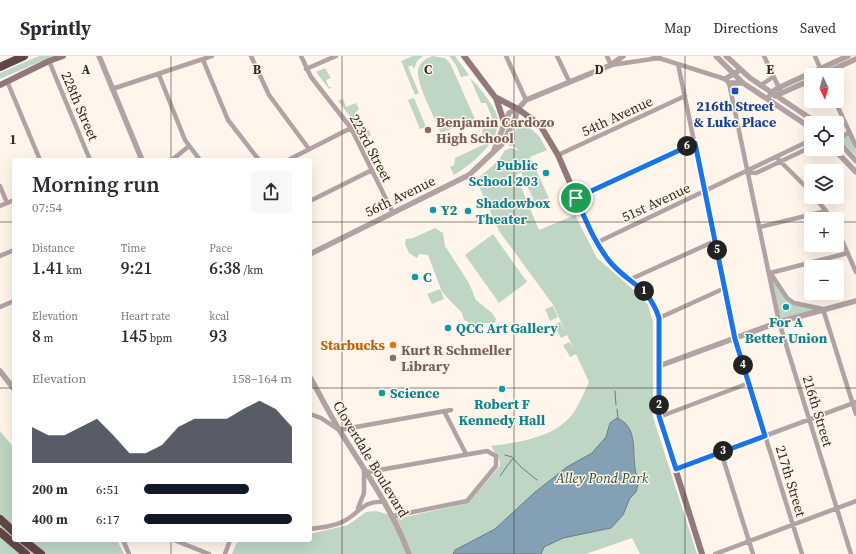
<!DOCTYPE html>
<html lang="en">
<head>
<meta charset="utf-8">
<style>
	body { margin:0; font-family:"Source Serif 4",serif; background:#f7f7f7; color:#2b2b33; height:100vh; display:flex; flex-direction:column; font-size:15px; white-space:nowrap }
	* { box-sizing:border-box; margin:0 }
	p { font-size:13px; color:#7c7c81 }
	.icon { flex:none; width:22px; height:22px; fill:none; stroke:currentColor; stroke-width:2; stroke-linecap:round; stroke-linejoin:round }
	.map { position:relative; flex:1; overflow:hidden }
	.side { position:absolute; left:12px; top:102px; width:300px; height:384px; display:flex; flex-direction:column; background:#fff; border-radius:4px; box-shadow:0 4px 16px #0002 }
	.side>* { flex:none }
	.needle { width:26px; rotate:175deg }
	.buttons { position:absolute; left:804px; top:12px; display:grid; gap:8px }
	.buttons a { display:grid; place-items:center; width:40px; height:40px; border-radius:4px; background:#fff; box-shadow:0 4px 16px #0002; font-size:20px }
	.pin { position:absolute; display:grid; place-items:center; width:34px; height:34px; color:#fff; margin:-17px; border:2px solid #fff; border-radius:50%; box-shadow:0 1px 4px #0007 }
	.km { position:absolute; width:20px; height:20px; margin:-10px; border-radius:50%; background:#222; color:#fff; font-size:11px; line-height:20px; text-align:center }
	.round { display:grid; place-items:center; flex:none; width:42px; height:42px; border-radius:4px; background:#f7f7f7 }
	.headline { display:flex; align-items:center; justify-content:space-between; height:68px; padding:0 20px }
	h1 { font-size:22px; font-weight:600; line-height:30px }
	.metrics { display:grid; grid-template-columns:repeat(3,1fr); gap:6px; height:68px; padding:4px 20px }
	.metrics div { display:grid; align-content:center }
	.metrics b { font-size:17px; font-weight:600 }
	.metrics small { font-size:11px; font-weight:400 }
	.metrics p { font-size:11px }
	.chart { height:112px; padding:8px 20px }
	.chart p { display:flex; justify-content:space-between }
	.chart svg { width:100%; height:72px; margin-top:4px; fill:#111827; opacity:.7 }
	ul { padding:0 20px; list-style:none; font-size:13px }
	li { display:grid; grid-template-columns:64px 48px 1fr; align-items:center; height:30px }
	li i { height:10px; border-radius:5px; background:#111827 }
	header { display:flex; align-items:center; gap:24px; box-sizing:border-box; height:56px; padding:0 20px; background:#fff; border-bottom:1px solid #e1e1e2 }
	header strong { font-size:19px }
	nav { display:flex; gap:22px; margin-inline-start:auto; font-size:14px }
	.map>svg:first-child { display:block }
	.green { fill:#bfd6c4 }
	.water { fill:#84a0b4; stroke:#6b7c87 }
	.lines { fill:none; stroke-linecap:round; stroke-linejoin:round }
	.stream { stroke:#6b7c87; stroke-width:1 }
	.minor { stroke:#b2a2a3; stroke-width:4.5 }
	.tertiary { stroke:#b2a2a3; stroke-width:5.5 }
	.secondary { stroke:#91797b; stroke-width:6 }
	.motorway { stroke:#634547; stroke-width:8 }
	.route-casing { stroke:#fff; stroke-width:8 }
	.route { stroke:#1a73e8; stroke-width:5 }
	.grid { fill:none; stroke:#32291f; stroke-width:1; stroke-opacity:0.55 }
	.transit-dot { fill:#1a4fb4; stroke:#fff5ea; stroke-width:1.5 }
	.education-dot { fill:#8d6e63; stroke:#fff5ea; stroke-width:1.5 }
	.culture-dot { fill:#0f9aa8; stroke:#fff5ea; stroke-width:1.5 }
	.food-dot { fill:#e8710a; stroke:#fff5ea; stroke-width:1.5 }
	.labels { text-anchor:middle; stroke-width:3; stroke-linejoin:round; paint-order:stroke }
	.street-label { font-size:14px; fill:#32291f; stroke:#fff5ea }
	.transit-label { font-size:14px; font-weight:bold; fill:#164399; stroke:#fff5ea }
	.education-label { font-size:14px; font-weight:bold; fill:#785e54; stroke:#fff5ea; text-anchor:start }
	.culture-label { font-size:14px; font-weight:bold; fill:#0d838f; stroke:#fff5ea; text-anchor:start }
	.food-label { font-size:14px; font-weight:bold; fill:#c56008; stroke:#fff5ea; text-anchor:end }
	.park-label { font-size:14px; font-style:italic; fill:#265333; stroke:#fff5ea }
	.grid-label { font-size:13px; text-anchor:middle; font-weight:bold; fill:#32291f; stroke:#fff5ea; stroke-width:3; stroke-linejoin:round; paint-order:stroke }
</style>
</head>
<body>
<header>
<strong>Sprintly</strong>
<nav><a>Map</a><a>Directions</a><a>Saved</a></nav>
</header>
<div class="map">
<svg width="856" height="498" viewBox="0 0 856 498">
	<rect width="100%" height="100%" fill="#fff5ea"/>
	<path class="green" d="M 39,0 L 53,0 L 0,23 L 0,17 Z
		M 413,0 L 423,0 L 417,5 L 414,13 L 412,9 L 408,11 L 419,37 L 415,39 L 401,5 Z
		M 432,0 L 445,2 L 450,7 L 475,63 L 441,77 C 436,65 416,27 418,15 C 419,7 425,3 432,0 Z
		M 449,0 L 455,0 L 469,19 L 461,21 L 456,9 Z
		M 325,12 L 331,22 L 326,24 L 329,31 L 332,31 L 329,33 L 316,16 Z
		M 470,22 C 478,29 497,53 498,63 C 500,86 471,109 454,119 L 450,111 L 454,109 L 455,102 L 485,88 L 482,80 L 483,70 L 493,64 L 486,47 L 481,47 Z
		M 414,42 L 426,71 L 420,73 L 408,44 Z
		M 343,43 L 346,51 L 356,47 L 359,53 L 355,57 L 364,76 L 369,74 L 371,79 L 363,83 L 355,66 L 338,45 Z
		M 521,64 L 539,80 L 547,94 L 530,101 L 549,142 L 535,147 L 521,116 L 516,119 L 539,174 L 575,159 L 597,202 L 637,237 L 648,249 L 653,266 L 653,361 L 697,498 L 640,498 L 632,482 L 586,498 L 232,498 L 238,484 L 310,484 L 310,478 L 348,469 L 366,456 L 376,455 L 401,462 L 468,447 L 500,410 L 500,405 L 491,390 C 519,386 556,382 574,356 C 580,347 584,336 589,326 L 576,298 L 570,301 L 563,289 L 569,286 L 573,291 L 567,279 L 561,282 L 554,269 L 560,266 L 565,275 L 554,250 L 499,175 L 476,124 L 499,104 L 505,94 L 511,92 L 519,95 L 514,90 L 508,90 Z
		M 849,78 L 856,94 L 856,100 L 841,84 Z
		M 435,172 L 443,177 L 445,190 L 469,227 L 476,244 L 492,257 L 496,263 L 495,267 L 485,267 L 477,273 L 472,268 L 464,264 L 462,257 L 442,236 L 428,199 L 419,198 L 417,202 L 409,197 L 405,188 L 406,183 L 413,182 Z
		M 493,178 L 527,226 L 499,247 L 465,199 Z
		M 770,217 L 783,237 L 794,247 L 823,253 L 779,266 Z
		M 440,233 L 444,243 L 432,248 L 427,238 Z
		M 553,250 L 558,261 L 550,265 L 545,253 Z
		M 0,375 L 14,392 L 14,484 L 117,484 L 124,498 L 0,498 Z"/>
	<path class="water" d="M 617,362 C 643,373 628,406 639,425 L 636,436 L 630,442 L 623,459 L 611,472 L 563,482 L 544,491 L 541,498 L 453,498 L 455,494 L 495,473 L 534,437 L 567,411 L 592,397 L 606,381 L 610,367 Z"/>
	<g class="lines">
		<path class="stream" d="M 615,335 L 616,349
			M 617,353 L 618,362
			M 505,399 L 512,401
			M 500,420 L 513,402 L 521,411 L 537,424"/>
		<path class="minor" d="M 251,0 L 269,39 L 309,93
			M 301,0 L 311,21 L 351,72 L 393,157
			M 506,0 L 526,44
			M 557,0 L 569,25
			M 607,0 L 611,9 L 659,2 L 725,23 L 729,27 L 779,266 L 851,498
			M 764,0 L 780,34
			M 815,0 L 823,19
			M 203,4 L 228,64 L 259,104
			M 49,5 L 90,104
			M 678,8 L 735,283 L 802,498
			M 306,13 L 336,0
			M 159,19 L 185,84 L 200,104
			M 7,25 L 40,104
			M 761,29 L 773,21
			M 112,33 L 212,0
			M 835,45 L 856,90
			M 838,84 L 849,76
			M 558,99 L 685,40
			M 778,103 L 811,136
			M 172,104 L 189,90
			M 288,104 L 351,72
			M 748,116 L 756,117 L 811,91
			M 0,130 L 7,147
			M 815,141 L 832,163
			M 576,142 L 695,87
			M 310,145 L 372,114
			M 0,150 L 14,144
			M 760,171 L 826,155
			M 837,173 L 856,216
			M 596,187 L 811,84
			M 0,200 L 14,194
			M 770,217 L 848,197
			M 771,218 L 787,242 L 794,247 L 823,253 L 856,358
			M 631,223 L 715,185
			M 0,251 L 14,245
			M 659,262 L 725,232
			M 444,355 L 466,398
			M 310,358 L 321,362 L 339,374 L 451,354
			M 659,361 L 749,327
			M 721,396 L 753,498
			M 676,413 L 856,346
			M 368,416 L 487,395 L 496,400 L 496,410 L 467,445 L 393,460
			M 358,452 L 364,437 L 364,413
			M 310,473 C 321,471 334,471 344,465 C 360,457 362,444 385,446
			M 123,484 L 129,498
			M 174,484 L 209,498
			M 225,498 L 230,484
			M 715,498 L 856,445"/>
		<path class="tertiary" d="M 99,0 L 142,104
			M 654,0 L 659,2
			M 716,0 L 743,27 L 811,72
			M 726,0 L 750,22 L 817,67
			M 821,19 L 856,3
			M 725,23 L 740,14
			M 729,27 L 743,27
			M 770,39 L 772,36 L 778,32 L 848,0
			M 775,40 L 811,24
			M 837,84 L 856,105
			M 834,93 L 856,116
			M 494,94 C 496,89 508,59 509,57 C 512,55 515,54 518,53
			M 310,198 L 469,119 L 502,88 L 515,63 L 518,53 L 526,44 L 611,9 L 623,0
			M 659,310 L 779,266 L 856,245
			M 0,315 L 14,333
			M 310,321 C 320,339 329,357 340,375 C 365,415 392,453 409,498"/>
		<path class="secondary" d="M 464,0 L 495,41 L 518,53 L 540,69 L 558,99 L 596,187 L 612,208 L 649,240 L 659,262 L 659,361 L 702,498
			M 0,29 L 49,5 L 63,0
			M 496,42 L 505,69"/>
		<path class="motorway" d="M 0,11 L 24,0
			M 0,463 L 14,476
			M 0,476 L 26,498
			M 23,484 L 41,498"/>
	</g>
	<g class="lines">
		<g class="route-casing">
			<path id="route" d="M 695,87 L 735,283 L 765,380 L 676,413 L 659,360 L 659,262 C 649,230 630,229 611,207 C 595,188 586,165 576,142 Z"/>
		</g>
		<use href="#route" class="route"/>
	</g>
	<path class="grid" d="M 171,0 L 171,104M 342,0 L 342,498M 514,0 L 514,498M 685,0 L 685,498M 0,166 L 14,166M 310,166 L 811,166M 837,166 L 856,166M 0,332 L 14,332M 310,332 L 856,332M 171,484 L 171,498"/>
	<rect class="transit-dot" x="731" y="31" width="8" height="8" rx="2"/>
	<g class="education-dot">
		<circle cx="428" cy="74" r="4"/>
		<circle cx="393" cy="302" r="4"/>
	</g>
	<g class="culture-dot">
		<circle cx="546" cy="117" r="4"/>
		<circle cx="433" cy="154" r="4"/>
		<circle cx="468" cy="155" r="4"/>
		<circle cx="415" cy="221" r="4"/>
		<circle cx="786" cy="251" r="4"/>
		<circle cx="448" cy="272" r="4"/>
		<circle cx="502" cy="333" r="4"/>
		<circle cx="382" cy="337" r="4"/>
	</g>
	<circle class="food-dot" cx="393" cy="289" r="4"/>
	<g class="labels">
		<g class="street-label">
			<text transform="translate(80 50) rotate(67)" y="5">228th Street</text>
			<text transform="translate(617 60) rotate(-25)" y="5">54th Avenue</text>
			<text transform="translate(371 92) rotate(62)" y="5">223rd Street</text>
			<text transform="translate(400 140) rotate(-26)" y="5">56th Avenue</text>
			<text transform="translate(656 146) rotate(-25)" y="5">51st Avenue</text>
			<text transform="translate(818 355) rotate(73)" y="5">216th Street</text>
			<text transform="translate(371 403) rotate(59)" y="5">Cloverdale Boulevard</text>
			<text transform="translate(791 425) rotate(73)" y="5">217th Street</text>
		</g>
		<g class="transit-label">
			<text x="735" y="55">216th Street<tspan x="735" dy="16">&amp; Luke Place</tspan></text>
		</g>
		<g class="education-label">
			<text x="436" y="71">Benjamin Cardozo<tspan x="436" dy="16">High School</tspan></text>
			<text x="401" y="299">Kurt R Schmeller<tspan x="401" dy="16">Library</tspan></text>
		</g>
		<g class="culture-label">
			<text x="538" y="114" text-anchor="end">Public<tspan x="538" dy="16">School 203</tspan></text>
			<text x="476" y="152">Shadowbox<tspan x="476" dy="16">Theater</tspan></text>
			<text x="441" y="159">Y2</text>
			<text x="423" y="226">C</text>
			<text x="786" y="271" text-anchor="middle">For A<tspan x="786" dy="16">Better Union</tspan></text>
			<text x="456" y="277">QCC Art Gallery</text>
			<text x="390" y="342">Science</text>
			<text x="502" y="353" text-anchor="middle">Robert F<tspan x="502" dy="16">Kennedy Hall</tspan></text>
		</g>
		<g class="food-label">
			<text x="385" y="294">Starbucks</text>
		</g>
		<g class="park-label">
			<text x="602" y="427">Alley Pond Park</text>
		</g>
	</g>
	<g class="grid-label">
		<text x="86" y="18">A</text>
		<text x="257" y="18">B</text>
		<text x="428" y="18">C</text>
		<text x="599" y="18">D</text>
		<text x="770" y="18">E</text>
		<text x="13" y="88">1</text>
	</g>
</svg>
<div class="buttons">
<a><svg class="needle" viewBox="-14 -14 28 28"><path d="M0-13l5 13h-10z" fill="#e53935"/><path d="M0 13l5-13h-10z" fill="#7c7c81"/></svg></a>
<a><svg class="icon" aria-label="locate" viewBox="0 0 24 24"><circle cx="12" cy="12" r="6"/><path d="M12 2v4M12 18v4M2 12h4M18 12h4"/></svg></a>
<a><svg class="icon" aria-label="layers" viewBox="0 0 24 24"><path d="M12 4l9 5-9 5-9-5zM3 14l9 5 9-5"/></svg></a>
<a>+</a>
<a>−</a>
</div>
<div class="pin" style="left:576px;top:142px;background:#1e9e55"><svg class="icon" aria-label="arrive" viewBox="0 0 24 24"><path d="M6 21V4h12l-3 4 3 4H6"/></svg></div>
<b class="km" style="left:644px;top:235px">1</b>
<b class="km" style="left:659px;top:349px">2</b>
<b class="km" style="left:723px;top:395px">3</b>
<b class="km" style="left:743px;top:309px">4</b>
<b class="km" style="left:717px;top:194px">5</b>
<b class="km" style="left:687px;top:90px">6</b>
<section class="side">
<div class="headline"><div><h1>Morning run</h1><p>07:54</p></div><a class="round"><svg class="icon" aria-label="share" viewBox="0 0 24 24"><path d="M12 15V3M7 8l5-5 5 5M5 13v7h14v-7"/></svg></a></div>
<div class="metrics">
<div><p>Distance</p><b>1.41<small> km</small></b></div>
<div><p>Time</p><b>9:21</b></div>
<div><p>Pace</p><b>6:38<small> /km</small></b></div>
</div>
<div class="metrics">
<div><p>Elevation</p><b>8<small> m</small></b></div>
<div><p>Heart rate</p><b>145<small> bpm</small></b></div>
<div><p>kcal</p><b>93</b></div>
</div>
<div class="chart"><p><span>Elevation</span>158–164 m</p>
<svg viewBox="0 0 160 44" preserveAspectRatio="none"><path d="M0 44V22L10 27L20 27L30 22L40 17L50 27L60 38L70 38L80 33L90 22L100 17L110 17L120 17L130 11L140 6L150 11L160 22V44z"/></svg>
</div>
<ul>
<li><b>200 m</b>6:51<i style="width:71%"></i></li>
<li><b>400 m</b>6:17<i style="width:100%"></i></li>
</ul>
</section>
</div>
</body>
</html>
